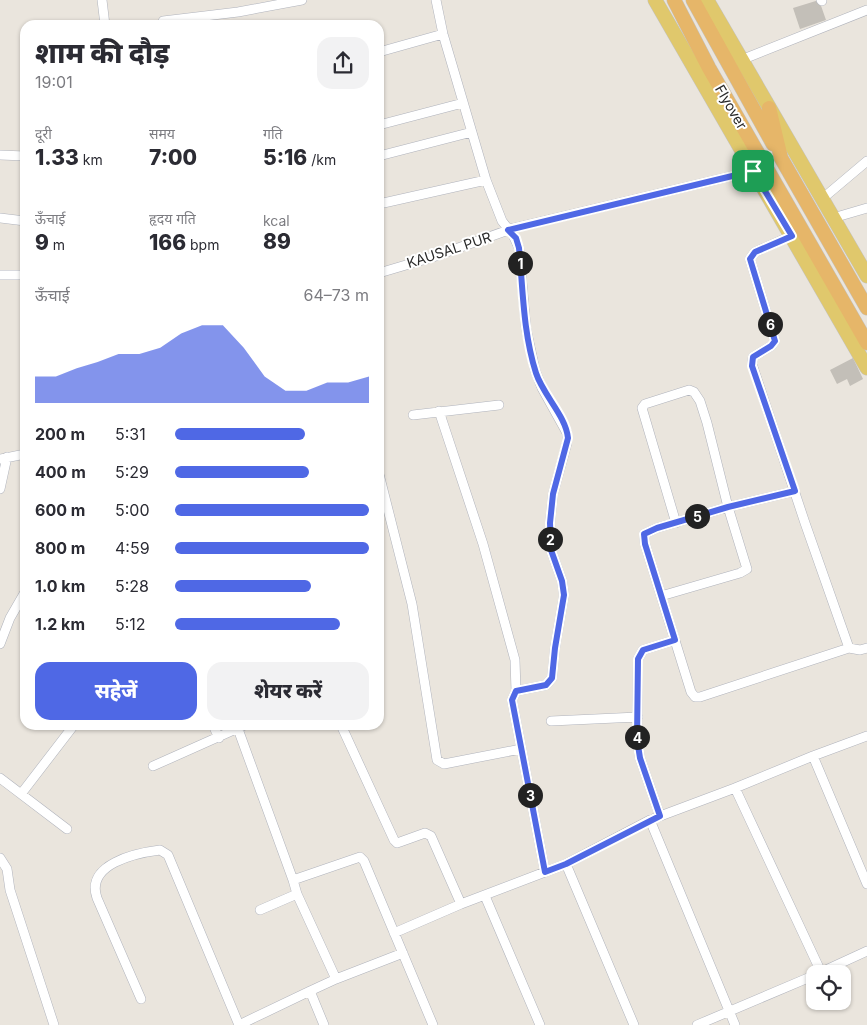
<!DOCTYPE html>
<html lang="hi">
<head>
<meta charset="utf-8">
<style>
	body { margin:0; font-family:Inter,"Noto Sans Devanagari",sans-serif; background:#f2f2f3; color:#2b2b33; height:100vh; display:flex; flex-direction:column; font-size:19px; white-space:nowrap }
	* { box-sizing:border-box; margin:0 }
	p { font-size:16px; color:#7c7c81 }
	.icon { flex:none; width:28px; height:28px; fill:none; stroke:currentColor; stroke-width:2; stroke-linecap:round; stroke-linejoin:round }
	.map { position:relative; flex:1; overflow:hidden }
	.side { position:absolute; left:20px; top:20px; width:364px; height:710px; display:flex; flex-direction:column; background:#fff; border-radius:15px; box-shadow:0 1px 4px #0004 }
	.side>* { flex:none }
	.controls { position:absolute; left:806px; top:965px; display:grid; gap:10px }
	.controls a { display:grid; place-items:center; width:45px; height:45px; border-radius:10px; background:#fff; box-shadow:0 1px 4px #0004; font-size:25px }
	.pin { position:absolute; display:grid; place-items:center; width:42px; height:42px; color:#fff; margin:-21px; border-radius:10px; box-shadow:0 2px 8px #0006 }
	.km { position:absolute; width:25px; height:25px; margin:-12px; border-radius:50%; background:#222; color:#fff; font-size:14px; line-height:25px; text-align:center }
	.round { display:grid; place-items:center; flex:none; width:52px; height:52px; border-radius:15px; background:#f2f2f3 }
	.head { display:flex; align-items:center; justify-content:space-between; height:85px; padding:0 15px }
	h1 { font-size:28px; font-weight:800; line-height:38px }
	.stats { display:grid; grid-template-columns:repeat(3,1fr); gap:8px; height:85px; padding:5px 15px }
	.stats div { display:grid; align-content:center }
	.stats b { font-size:21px; font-weight:800 }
	.stats small { font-size:14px; font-weight:400 }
	.stats p { font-size:14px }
	.chart { height:140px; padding:10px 15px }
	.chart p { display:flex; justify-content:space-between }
	.chart svg { width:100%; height:90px; margin-top:5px; fill:#4f68e5; opacity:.7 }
	.action { display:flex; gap:10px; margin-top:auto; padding:10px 15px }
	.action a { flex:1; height:58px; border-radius:15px; background:#4f68e5; color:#fff; font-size:20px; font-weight:800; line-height:58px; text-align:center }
	.action a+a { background:#f2f2f3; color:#2b2b33 }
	ul { padding:0 15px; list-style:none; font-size:16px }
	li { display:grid; grid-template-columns:80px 60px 1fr; align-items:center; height:38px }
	li i { height:12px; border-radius:6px; background:#4f68e5 }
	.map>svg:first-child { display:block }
	.building { fill:#c3bfb8 }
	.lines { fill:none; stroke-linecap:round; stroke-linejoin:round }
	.minor-casing { stroke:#b0b3bc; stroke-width:10 }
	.primary-casing { stroke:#c3c3c3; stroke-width:15 }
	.trunk-casing { stroke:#c3c3c3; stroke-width:15 }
	.minor { stroke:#fff; stroke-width:9 }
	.primary { stroke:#e0c86c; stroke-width:14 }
	.trunk { stroke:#e6b669; stroke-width:14 }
	.route-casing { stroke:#fff; stroke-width:10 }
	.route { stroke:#4f68e5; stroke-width:6 }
	.labels { text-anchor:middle; stroke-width:4; stroke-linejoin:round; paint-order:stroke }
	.street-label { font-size:14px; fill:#2a2a2a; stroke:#fff }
</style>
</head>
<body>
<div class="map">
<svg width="867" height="1025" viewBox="0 0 867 1025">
	<rect width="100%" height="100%" fill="#eae5dd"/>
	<path class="building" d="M 819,0 L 826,20 L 800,29 L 793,8 Z
		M 853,358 L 863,379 L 850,386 L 847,379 L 837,384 L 830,370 Z"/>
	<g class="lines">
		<g class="minor-casing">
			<path id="minor" d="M 102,0 L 105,25
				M 436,0 L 443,34 L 486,180 L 502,221 L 513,235 L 519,248 L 526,328 L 535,370 L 542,388 L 567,433 L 567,443 L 553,494 L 550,523 L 551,550 L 562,581 L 564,595 L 555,648 L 552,678 L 546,685 L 516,691
				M 821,0 L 822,1
				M 163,21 L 238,12 L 302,0
				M 379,52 L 443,34
				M 741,60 L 867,10
				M 379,125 L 463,103
				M 0,155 L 25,156
				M 379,156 L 472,132
				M 822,199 L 867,161
				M 379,204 L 486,180
				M 0,218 L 25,221
				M 833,218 L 867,208
				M 791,236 L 755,252 L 750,259 L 775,341 L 771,346 L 753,357 L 752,364 L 805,523 L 849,648 L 860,650 L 867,648
				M 379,273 L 433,257 L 514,228 L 753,171
				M 0,275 L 25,275
				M 439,411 L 483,544 L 515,660 L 516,691 L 512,700 L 545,872
				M 413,415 L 499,405
				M 0,459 L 25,454
				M 379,474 L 412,604 L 437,760 L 444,764 L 521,749
				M 0,489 L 7,457
				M 795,491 L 728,507 L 657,528 L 644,534 L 645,544 L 691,692 L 695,697 L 700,697 L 849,648
				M 661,596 L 740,573 L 747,569 L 728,507 L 707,423 L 700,401 L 694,392 L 689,390 L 645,404 L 642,408 L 676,523
				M 0,644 L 10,618 L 25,592
				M 551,721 L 638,717
				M 213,725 L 219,738
				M 341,725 L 394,840 L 397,843 L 400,842 L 425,833 L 431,836 L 461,904 L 566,864 L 634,1025
				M 238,729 L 293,880 L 360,857 L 364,861 L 433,1025
				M 813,756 L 867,736
				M 153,766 L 245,725
				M 0,778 L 67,829
				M 21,794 L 74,725
				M 660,816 L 640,758 L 637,739 L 638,659 L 643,650 L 675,640
				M 655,818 L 735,788
				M 0,858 L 7,869 L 10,890 L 54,1025
				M 566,864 L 650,820 L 735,1025
				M 297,894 L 336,979
				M 485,896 L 540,1025
				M 260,910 L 297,894 L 293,880
				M 394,933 L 461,904
				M 821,972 L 735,788 L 813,756 L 867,884
				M 817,974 L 867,951
				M 310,991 L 336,979 L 403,953
				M 141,999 L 97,898 C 85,864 136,853 160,850 L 168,855 L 239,1025 L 310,991 L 324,1025
				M 697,1025 L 815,975"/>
		</g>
		<g class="primary-casing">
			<path id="primary" d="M 655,0 L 867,368
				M 707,0 L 867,276"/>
		</g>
		<g class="trunk-casing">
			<path id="trunk" d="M 674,0 L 709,68 L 867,343
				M 693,0 L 773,144
				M 769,108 L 781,158 L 867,308"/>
		</g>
		<use href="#minor" class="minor"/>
		<use href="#primary" class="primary"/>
		<use href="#trunk" class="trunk"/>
	</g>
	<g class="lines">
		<g class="route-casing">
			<path id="route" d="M 753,171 L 792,236 L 755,252 L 750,259 L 775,341 L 771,346 L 753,357 L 752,366 L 795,491 L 728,507 L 657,528 L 644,534 L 645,544 L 675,640 L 643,650 L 638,659 L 637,739 L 640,758 L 660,816 L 566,864 L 545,872 L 512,700 L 516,691 L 546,685 L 552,678 L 555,648 L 564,595 L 562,581 L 551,550 L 550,523 L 553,494 L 568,438 C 566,416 543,395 536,373 C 523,332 523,290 519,248 L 516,238 L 508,230 Z"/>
		</g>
		<use href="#route" class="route"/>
	</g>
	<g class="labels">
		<g class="street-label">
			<text transform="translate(731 107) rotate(60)" y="5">Flyover</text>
			<text transform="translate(449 250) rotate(-18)" y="5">KAUSAL PUR</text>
		</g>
	</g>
</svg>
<div class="controls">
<a><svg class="icon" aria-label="locate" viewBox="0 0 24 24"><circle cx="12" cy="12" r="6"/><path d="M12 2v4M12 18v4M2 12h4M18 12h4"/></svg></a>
</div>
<div class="pin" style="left:753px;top:171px;background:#1e9e55"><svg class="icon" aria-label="arrive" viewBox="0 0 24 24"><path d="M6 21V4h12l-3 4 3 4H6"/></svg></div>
<b class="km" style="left:520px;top:263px">1</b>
<b class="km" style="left:550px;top:539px">2</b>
<b class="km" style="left:530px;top:795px">3</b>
<b class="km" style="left:637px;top:737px">4</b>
<b class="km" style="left:697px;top:516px">5</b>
<b class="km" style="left:770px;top:324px">6</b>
<section class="side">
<div class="head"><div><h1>शाम की दौड़</h1><p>19:01</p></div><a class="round"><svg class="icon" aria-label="share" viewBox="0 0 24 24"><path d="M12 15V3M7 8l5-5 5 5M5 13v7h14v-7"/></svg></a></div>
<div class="stats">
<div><p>दूरी</p><b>1.33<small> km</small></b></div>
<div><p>समय</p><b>7:00</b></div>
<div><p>गति</p><b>5:16<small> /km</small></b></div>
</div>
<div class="stats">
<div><p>ऊँचाई</p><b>9<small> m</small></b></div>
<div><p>हृदय गति</p><b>166<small> bpm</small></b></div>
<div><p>kcal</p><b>89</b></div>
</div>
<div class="chart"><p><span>ऊँचाई</span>64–73 m</p>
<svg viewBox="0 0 160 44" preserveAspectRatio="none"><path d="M0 44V31L10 31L20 27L30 24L40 20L50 20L60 17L70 10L80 6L90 6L100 17L110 31L120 38L130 38L140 34L150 34L160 31V44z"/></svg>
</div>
<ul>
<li><b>200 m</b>5:31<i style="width:67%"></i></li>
<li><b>400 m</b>5:29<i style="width:69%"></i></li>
<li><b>600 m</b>5:00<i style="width:100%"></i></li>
<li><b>800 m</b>4:59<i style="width:100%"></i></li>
<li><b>1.0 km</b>5:28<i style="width:70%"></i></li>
<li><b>1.2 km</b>5:12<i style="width:85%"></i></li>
</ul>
<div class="action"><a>सहेजें</a><a>शेयर करें</a></div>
</section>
</div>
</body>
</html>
